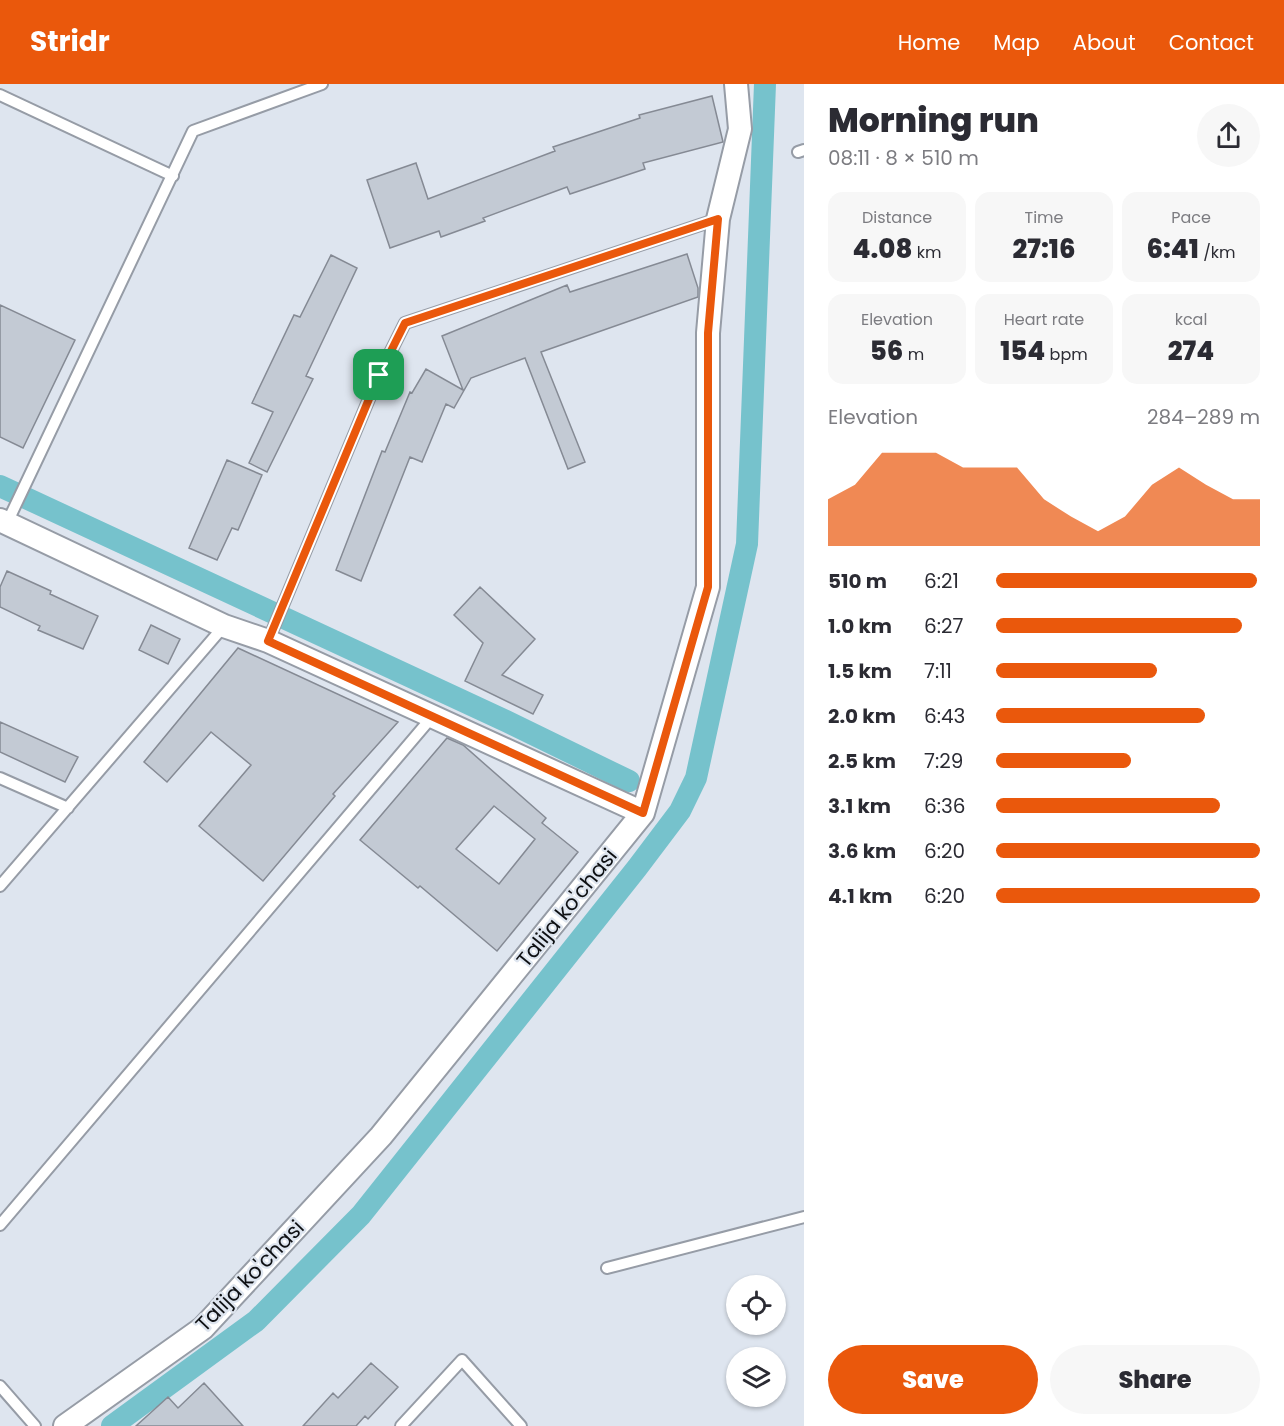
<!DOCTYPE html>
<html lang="en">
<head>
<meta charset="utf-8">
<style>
	body { margin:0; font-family:Poppins,sans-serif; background:#f7f7f7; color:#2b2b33; height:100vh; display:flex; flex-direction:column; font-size:22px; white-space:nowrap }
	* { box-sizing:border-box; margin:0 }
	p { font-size:20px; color:#7c7c81 }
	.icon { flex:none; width:33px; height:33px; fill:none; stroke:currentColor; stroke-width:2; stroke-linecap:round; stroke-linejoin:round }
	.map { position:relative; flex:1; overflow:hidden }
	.details { display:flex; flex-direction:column; background:#fff; width:480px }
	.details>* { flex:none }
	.fabs { position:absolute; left:726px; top:1191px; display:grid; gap:12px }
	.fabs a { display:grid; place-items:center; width:60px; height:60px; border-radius:50%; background:#fff; box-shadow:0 2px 4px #0004; font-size:30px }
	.pin { position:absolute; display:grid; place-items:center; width:51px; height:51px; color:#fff; margin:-26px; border-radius:12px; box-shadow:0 3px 9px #0006 }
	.round { display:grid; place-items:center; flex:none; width:63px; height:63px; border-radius:32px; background:#f7f7f7 }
	.summary { display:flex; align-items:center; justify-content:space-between; height:102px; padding:0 24px }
	h1 { font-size:33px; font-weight:800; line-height:45px }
	.metrics { display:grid; grid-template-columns:repeat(3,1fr); gap:9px; height:102px; padding:6px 24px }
	.metrics div { display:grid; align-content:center; border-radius:15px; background:#f7f7f7; text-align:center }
	.metrics b { font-size:26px; font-weight:800 }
	.metrics small { font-size:16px; font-weight:400 }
	.metrics p { font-size:16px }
	.chart { height:168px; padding:12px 24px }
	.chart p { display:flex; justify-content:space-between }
	.chart svg { width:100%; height:108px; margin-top:6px; fill:#ea580c; opacity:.7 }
	.button { display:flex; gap:12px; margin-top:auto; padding:12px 24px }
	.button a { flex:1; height:69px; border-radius:36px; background:#ea580c; color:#fff; font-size:24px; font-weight:800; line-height:69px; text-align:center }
	.button a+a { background:#f7f7f7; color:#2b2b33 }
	ul { padding:0 24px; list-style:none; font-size:20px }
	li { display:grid; grid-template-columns:96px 72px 1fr; align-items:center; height:45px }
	li i { height:15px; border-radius:8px; background:#ea580c }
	header { display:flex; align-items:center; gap:36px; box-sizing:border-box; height:84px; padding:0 30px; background:#ea580c; color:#fff }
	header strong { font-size:28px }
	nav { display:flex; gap:33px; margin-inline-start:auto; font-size:21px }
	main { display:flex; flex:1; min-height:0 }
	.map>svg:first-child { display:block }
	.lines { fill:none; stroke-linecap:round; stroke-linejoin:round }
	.canal { stroke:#76c2cc; stroke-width:22 }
	.building { fill:#c3cad4; stroke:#858a94; stroke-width:1.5; fill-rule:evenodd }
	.service-casing { stroke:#969ca6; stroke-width:14 }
	.minor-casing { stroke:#969ca6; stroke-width:26 }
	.service { stroke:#fff; stroke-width:10 }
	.minor { stroke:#fff; stroke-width:22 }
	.route-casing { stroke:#fff; stroke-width:12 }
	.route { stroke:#ea580c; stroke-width:8 }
	.labels { text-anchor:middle; stroke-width:4.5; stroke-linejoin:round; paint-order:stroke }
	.street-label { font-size:21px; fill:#0e1013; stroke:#dee5ef }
</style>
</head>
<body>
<header>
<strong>Stridr</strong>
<nav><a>Home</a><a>Map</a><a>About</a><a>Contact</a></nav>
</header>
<main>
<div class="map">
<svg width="804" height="1342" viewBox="0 0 804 1342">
	<rect width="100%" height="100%" fill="#dee5ef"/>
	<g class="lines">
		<path class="canal" d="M 0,402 L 508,638 L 629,697
			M 112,1342 L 256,1237 L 361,1131 L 637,784 L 680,727 L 696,694 L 747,460 L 765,0"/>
	</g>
	<path class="building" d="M 712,12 L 723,58 L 643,79 L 645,85 L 570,110 L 567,103 L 483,134 L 485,137 L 441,153 L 439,147 L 390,164 L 367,96 L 416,79 L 428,115 L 555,67 L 553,63 L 640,34 L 639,31 Z
		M 687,170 L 698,204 L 698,213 L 541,268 L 585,378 L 568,385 L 525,274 L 471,294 L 454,324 L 446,320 L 422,378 L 410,373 L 361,497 L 336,486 L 382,367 L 385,368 L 410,308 L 412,309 L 426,285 L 463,306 L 442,252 L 567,201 L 570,208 Z
		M 331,171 L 357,184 L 306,292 L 313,295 L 267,388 L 249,379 L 273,328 L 252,319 L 294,231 L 300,233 Z
		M 0,221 L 75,256 L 23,364 L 0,353 Z
		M 227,376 L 262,391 L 238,446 L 232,444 L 217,476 L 189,464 Z
		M 7,487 L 51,507 L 50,510 L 98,532 L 83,565 L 38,546 L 40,542 L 0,523 L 0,503 Z
		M 480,503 L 535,555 L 502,591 L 543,611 L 533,630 L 465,597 L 483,559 L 454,531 Z
		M 151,541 L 180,555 L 168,580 L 139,566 Z
		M 238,564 L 398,638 L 333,710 L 335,712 L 263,797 L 199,742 L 251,681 L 211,648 L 167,698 L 144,678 Z
		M 0,638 L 78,673 L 65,698 L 0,668 Z
		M 447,654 L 463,661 L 546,734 L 542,739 L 578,768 L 497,867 L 420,802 L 418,804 L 360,756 ZM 494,722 L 535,755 L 499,800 L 456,765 Z
		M 371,1279 L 398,1303 L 368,1335 L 365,1332 L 356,1342 L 303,1342 L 333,1309 L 338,1314 Z
		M 204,1299 L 243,1342 L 136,1342 L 168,1313 L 178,1324 Z"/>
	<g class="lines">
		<g class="service-casing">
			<path id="service" d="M 0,11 L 173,92
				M 798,68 L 804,66
				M 7,439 L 193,47 L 322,0
				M 268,557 L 379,291 L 405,239 L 718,135
				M 0,694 L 68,724
				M 0,802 L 224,542
				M 0,1141 L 432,633
				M 607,1184 L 804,1133
				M 0,1302 L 35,1342
				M 401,1342 L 462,1276 L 521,1342"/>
		</g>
		<g class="minor-casing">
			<path id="minor" d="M 0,436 L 224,542 L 268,557 L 643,729
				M 65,1342 L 203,1244 L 381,1052 L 643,729 L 708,503 L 708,249 L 718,135 L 740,45 L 736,0"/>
		</g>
		<use href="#service" class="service"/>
		<use href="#minor" class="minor"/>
	</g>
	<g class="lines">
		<g class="route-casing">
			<path id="route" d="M 718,135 L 708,249 L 708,503 L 643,729 L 268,557 L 379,291 L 405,239 Z"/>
		</g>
		<use href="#route" class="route"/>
	</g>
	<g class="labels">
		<g class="street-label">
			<text transform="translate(567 824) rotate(-51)" y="7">Talija ko'chasi</text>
			<text transform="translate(250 1192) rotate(-46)" y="7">Talija ko'chasi</text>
		</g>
	</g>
</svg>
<div class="fabs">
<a><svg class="icon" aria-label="locate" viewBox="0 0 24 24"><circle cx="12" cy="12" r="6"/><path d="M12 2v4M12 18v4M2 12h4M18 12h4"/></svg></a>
<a><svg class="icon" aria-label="layers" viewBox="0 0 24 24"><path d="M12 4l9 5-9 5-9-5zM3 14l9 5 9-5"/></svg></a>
</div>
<div class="pin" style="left:379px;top:291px;background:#1e9e55"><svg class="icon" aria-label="arrive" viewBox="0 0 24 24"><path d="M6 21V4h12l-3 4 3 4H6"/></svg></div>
</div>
<section class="details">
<div class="summary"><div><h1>Morning run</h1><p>08:11 · 8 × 510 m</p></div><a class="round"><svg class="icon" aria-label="share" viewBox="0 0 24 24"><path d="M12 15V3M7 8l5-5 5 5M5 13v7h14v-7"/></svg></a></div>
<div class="metrics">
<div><p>Distance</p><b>4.08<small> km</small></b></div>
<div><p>Time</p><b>27:16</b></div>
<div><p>Pace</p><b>6:41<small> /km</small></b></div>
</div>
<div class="metrics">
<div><p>Elevation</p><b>56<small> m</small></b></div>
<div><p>Heart rate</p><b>154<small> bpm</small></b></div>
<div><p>kcal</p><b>274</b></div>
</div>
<div class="chart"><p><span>Elevation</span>284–289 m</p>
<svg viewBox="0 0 160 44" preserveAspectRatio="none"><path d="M0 44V25L10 19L20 6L30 6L40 6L50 12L60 12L70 12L80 25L90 32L100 38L110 32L120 19L130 12L140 19L150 25L160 25V44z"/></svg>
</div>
<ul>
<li><b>510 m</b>6:21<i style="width:99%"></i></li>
<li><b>1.0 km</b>6:27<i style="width:93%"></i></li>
<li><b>1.5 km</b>7:11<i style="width:61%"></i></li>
<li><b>2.0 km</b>6:43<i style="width:79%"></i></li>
<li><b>2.5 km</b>7:29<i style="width:51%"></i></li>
<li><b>3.1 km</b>6:36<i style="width:85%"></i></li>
<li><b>3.6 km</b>6:20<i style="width:100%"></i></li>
<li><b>4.1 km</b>6:20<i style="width:100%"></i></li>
</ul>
<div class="button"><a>Save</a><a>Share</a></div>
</section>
</main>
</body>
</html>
